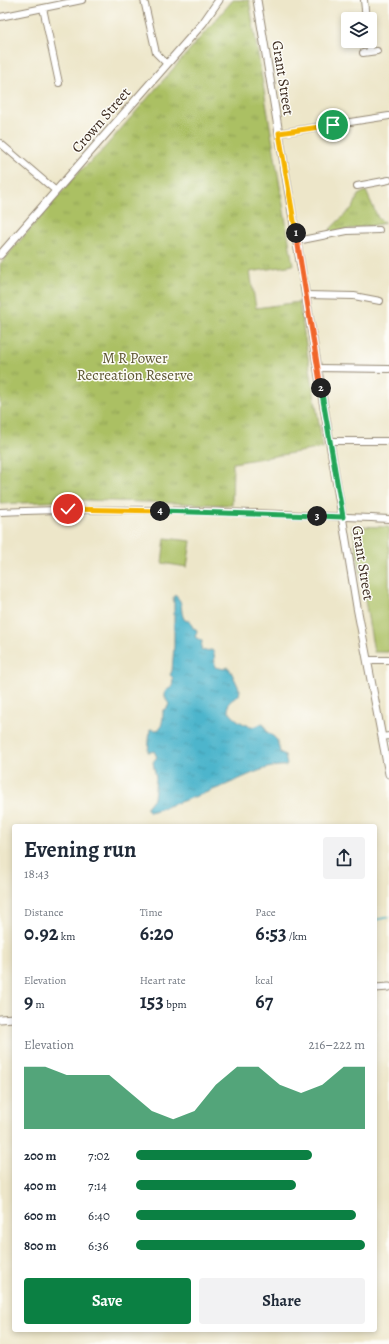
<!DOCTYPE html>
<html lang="en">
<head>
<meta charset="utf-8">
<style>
	body { margin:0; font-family:Alegreya,serif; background:#f2f2f3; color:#1f2937; height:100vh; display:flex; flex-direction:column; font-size:15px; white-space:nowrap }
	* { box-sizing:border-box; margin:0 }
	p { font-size:13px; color:#747a83 }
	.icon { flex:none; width:22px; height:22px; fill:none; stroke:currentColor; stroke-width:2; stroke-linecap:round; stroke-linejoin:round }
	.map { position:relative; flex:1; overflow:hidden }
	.sheet { position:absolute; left:12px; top:824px; width:365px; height:508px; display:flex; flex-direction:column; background:#fff; border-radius:4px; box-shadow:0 2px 6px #0003 }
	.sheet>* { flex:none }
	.controls { position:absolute; left:341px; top:12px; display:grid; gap:8px }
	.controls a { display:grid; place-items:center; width:36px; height:36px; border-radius:4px; background:#fff; box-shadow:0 2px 6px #0003; font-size:20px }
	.pin { position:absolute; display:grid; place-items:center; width:34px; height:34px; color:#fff; margin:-17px; border:2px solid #fff; border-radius:50%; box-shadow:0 1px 4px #0007 }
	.km { position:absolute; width:20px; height:20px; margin:-10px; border-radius:50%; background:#222; color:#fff; font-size:11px; line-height:20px; text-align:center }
	.round { display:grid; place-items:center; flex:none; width:42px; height:42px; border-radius:4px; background:#f2f2f3 }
	.summary { display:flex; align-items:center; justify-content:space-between; height:68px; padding:0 12px }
	h1 { font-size:22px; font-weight:700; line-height:30px }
	.metrics { display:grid; grid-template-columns:repeat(3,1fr); gap:6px; height:68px; padding:4px 12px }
	.metrics div { display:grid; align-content:center }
	.metrics b { font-size:20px; font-weight:700 }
	.metrics small { font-size:11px; font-weight:400 }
	.metrics p { font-size:11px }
	.chart { height:112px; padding:8px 12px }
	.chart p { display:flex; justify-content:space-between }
	.chart svg { width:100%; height:72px; margin-top:4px; fill:#0b8043; opacity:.7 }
	.cta { display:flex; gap:8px; margin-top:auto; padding:8px 12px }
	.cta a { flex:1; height:46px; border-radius:4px; background:#0b8043; color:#fff; font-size:16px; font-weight:700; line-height:46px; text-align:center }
	.cta a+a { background:#f2f2f3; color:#1f2937 }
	ul { padding:0 12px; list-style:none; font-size:13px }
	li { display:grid; grid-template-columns:64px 48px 1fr; align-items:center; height:30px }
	li i { height:10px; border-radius:5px; background:#0b8043 }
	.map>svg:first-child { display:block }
	.grass { fill:url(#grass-tufts); stroke:#737541 }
	.garden { fill:#abc064; stroke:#737541 }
	.water { fill:url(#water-ripples); stroke:#447075 }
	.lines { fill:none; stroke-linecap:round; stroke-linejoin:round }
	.stream { stroke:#4db5cc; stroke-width:1.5 }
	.minor-casing { stroke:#948874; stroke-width:8 }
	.tertiary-casing { stroke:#948874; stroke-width:9 }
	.minor { stroke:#fff; stroke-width:6 }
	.tertiary { stroke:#fff; stroke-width:7 }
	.split-1-casing { stroke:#fff; stroke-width:8 }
	.split-2-casing { stroke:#fff; stroke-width:8 }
	.split-3-casing { stroke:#fff; stroke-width:8 }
	.split-4-casing { stroke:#fff; stroke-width:8 }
	.split-5-casing { stroke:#fff; stroke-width:8 }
	.split-1 { stroke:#f5b400; stroke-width:5 }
	.split-2 { stroke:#f0652b; stroke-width:5 }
	.split-3 { stroke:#22a559; stroke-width:5 }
	.split-4 { stroke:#22a559; stroke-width:5 }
	.split-5 { stroke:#f5b400; stroke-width:5 }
	.labels { text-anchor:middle; stroke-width:3; stroke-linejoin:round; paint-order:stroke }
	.street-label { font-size:15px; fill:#3b2a1e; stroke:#fdfcf7 }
	.park-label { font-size:15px; fill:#5d5733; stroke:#fdfcf7 }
</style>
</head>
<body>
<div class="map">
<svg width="389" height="1344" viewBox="0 0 389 1344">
	<defs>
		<pattern id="grass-tufts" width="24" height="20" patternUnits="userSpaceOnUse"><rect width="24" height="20" fill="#abc064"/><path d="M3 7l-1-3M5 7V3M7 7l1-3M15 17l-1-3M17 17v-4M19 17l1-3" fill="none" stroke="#8c9c52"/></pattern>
		<pattern id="water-ripples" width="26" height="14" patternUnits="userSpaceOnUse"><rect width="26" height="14" fill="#4db5cc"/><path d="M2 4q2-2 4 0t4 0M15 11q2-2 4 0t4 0" fill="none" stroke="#4193a5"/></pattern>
	</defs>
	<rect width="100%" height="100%" fill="#fdfcf7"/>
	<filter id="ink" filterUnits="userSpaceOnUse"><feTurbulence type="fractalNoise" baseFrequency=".025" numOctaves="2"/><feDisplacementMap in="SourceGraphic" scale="8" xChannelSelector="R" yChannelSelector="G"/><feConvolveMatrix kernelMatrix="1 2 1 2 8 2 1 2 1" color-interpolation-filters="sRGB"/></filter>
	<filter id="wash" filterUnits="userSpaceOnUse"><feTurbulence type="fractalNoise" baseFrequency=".012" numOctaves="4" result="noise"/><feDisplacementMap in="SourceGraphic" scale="16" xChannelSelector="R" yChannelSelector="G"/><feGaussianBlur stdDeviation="0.9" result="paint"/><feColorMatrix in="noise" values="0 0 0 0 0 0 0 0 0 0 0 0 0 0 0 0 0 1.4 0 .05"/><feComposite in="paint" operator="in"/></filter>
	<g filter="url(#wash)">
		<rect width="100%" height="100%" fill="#ede6c9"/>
		<path class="grass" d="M 233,0 L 249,0 L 293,265 L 250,272 L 256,308 L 299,302 L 323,448 L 233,463 L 232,505 L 84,500 L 0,504 L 0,264 L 78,173 L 100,153 Z
			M 366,191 L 378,218 L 385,223 C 367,227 349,229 331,232 L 330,229 L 354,206 L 358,195 Z"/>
		<path class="garden" d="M 352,526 L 389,527 L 389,652 L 374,652 Z
			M 165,538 L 191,541 L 187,567 L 162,563 Z"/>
		<path class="water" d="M 175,595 C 185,604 179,608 184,619 L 187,621 L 189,620 L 193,628 L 196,629 L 197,632 L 195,637 L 202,641 L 201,649 L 202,651 L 212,650 C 216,655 214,661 215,667 L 224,669 L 228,667 C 232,672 236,683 240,690 L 239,695 C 236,698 229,700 228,706 C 227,716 248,729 257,726 C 259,725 261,723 263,723 L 267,732 L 273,736 L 277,740 L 280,752 L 285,756 L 287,765 L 286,766 C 265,764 238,781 218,788 C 196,797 173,804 150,812 L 146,808 L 154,798 L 156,778 L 153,762 L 157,757 L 154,751 L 151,752 L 148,752 L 150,729 C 152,729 154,730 157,730 C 163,729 163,715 163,711 L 167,708 L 169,704 C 164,697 162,691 172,686 L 173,678 L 170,675 L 172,671 L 174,646 L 174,603 L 173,598 Z"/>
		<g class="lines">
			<path class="stream" d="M 375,920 L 389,917"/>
		</g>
	</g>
	<g filter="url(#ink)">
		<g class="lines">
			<g class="minor-casing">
				<path id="minor" d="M 144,0 L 156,53 L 167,64
					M 364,0 L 366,19
					M 43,8 L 59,83
					M 0,17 L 82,0
					M 369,41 L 370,52
					M 363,53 L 377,51
					M 279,133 L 389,116
					M 0,143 L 56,191
					M 357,186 L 389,180
					M 297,241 L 347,231 L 379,230
					M 306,295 L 354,296 L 380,301
					M 318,368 L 389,369
					M 330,441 L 389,441
					M 0,512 C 129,506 260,513 389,519
					M 367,660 L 389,660
					M 382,737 L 389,736"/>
			</g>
			<g class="tertiary-casing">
				<path id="tertiary" d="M 257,0 L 357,607 L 389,774
					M 0,255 L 203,23 L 219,0
					M 375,988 L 389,987
					M 0,1019 L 14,1018"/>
			</g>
			<use href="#minor" class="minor"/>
			<use href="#tertiary" class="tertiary"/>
		</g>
	</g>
	<g class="lines" filter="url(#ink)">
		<g class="split-1-casing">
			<path id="split-1" d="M 296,233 L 279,133 L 333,125"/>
		</g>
		<g class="split-2-casing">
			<path id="split-2" d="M 296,233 L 321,388"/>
		</g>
		<g class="split-3-casing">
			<path id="split-3" d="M 317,516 L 343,517 L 321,388"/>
		</g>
		<g class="split-4-casing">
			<path id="split-4" d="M 160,511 L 317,516"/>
		</g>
		<g class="split-5-casing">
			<path id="split-5" d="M 68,509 L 160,511"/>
		</g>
		<use href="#split-1" class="split-1"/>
		<use href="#split-2" class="split-2"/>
		<use href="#split-3" class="split-3"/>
		<use href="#split-4" class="split-4"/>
		<use href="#split-5" class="split-5"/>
	</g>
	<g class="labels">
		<g class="street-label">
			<text transform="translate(283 78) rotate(81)" y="5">Grant Street</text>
			<text transform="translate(101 120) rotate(-49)" y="5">Crown Street</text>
			<text transform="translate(363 563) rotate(81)" y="5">Grant Street</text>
		</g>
		<g class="park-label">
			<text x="135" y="363">M R Power<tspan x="135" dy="17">Recreation Reserve</tspan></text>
		</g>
	</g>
</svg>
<div class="controls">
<a><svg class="icon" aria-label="layers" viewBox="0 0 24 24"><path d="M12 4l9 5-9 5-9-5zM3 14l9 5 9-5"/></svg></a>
</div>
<div class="pin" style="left:333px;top:125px;background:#1e9e55"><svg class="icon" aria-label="arrive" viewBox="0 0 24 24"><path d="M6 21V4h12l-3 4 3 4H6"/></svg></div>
<div class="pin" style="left:68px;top:509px;background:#d93025"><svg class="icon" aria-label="check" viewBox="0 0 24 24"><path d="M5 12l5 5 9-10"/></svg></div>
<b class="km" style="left:296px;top:233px">1</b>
<b class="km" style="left:321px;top:388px">2</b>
<b class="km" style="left:317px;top:516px">3</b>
<b class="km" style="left:160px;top:511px">4</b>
<section class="sheet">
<div class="summary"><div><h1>Evening run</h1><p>18:43</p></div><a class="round"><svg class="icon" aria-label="share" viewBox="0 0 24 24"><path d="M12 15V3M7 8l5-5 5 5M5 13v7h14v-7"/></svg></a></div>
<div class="metrics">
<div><p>Distance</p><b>0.92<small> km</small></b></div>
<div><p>Time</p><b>6:20</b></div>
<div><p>Pace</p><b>6:53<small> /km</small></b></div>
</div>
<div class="metrics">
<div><p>Elevation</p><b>9<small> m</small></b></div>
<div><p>Heart rate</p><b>153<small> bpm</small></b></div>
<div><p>kcal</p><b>67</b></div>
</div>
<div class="chart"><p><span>Elevation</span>216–222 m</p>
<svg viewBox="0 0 160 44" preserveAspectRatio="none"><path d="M0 44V6L10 6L20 11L30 11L40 11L50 22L60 33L70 38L80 33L90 17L100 6L110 6L120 17L130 22L140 17L150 6L160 6V44z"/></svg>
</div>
<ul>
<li><b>200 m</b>7:02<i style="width:77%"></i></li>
<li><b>400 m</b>7:14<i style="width:70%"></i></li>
<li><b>600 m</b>6:40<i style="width:96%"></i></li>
<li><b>800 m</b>6:36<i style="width:100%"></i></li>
</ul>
<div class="cta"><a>Save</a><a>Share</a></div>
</section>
</div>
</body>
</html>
